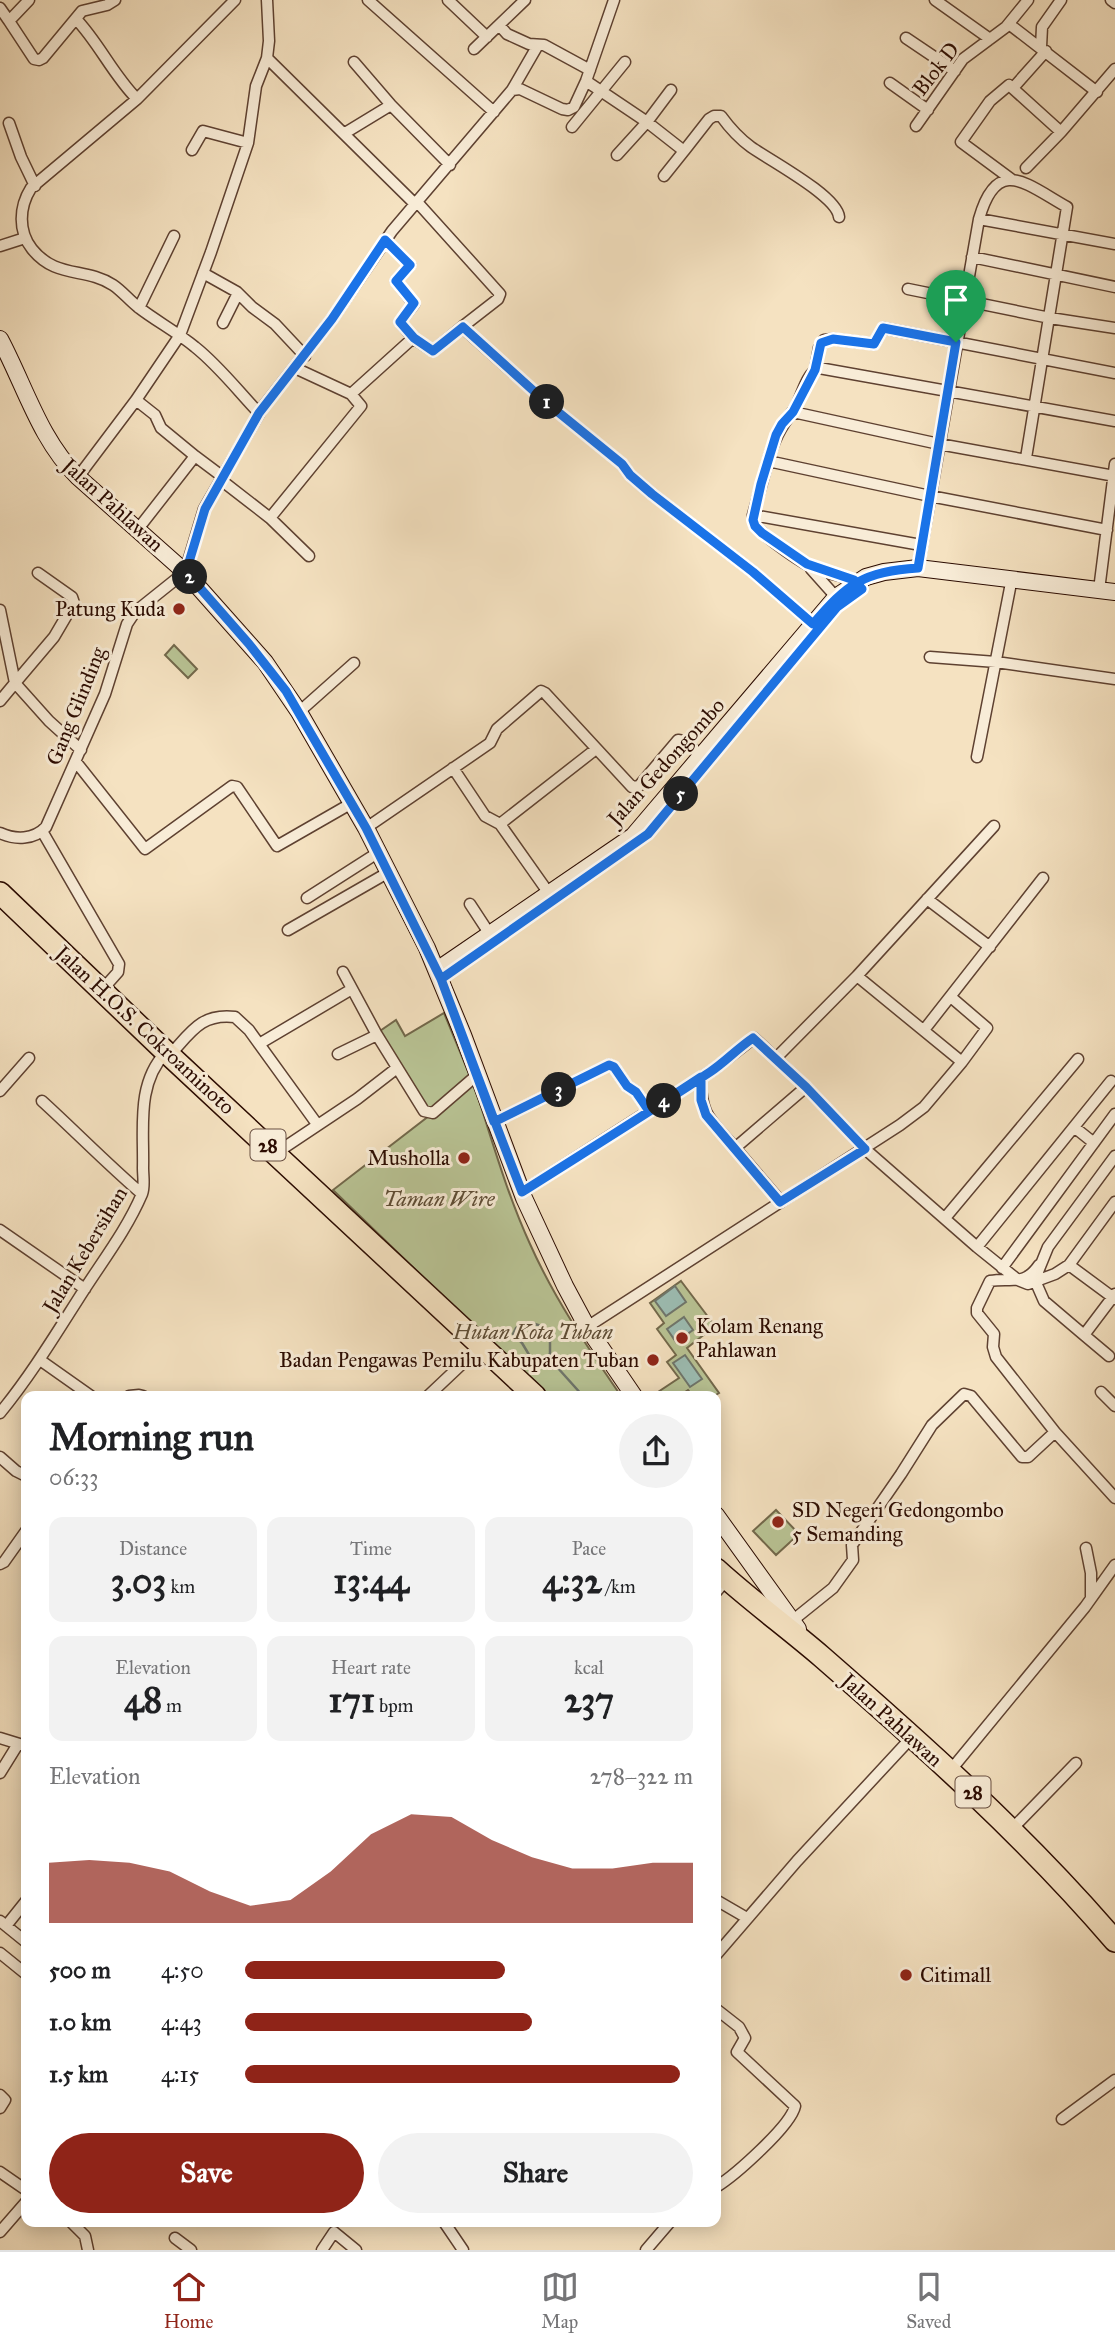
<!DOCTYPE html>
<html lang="en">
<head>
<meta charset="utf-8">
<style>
	body { margin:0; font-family:"IM FELL Great Primer",serif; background:#f2f2f2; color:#202124; height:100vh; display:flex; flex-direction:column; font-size:26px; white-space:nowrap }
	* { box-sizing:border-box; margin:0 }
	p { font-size:23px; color:#757577 }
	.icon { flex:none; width:38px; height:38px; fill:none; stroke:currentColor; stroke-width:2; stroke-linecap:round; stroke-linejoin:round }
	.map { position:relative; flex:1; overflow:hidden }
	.side { position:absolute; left:21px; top:1391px; width:700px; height:836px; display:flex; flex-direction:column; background:#fff; border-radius:14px; box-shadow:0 4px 18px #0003 }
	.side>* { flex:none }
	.pin { position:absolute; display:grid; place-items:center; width:60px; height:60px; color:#fff; margin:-72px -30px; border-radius:50% 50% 50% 0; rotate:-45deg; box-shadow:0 0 7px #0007 }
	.pin .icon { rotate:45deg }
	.km { position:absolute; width:35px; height:35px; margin:-18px; border-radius:50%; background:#222; color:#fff; font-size:19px; line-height:35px; text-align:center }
	.round { display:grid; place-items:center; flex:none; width:74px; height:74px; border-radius:37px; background:#f2f2f2 }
	.overview { display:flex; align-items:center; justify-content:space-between; height:119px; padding:0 28px }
	h1 { font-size:38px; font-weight:700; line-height:52px }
	.metrics { display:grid; grid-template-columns:repeat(3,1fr); gap:10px; height:119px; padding:7px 28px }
	.metrics div { display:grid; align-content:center; border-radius:14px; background:#f2f2f2; text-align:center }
	.metrics b { font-size:35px; font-weight:700 }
	.metrics small { font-size:19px; font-weight:400 }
	.metrics p { font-size:19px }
	.chart { height:196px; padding:14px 28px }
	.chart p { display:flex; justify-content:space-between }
	.chart svg { width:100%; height:126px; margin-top:7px; fill:#8f2418; opacity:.7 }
	.primary-button { display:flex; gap:14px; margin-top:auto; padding:14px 28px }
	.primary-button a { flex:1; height:80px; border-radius:42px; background:#8f2418; color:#fff; font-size:28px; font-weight:700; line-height:80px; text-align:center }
	.primary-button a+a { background:#f2f2f2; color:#202124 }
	ul { padding:0 28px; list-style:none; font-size:23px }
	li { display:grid; grid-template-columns:112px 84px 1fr; align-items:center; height:52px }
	li i { height:18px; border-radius:9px; background:#8f2418 }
	.dock { display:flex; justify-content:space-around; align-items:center; height:98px; border-top:2px solid #e0e0e0; background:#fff; font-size:19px; color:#757577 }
	.dock a { display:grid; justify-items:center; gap:4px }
	.dock .active { color:#8f2418 }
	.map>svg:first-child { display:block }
	.green { fill:#b9c495; stroke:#72684b; stroke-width:2 }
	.water { fill:#9cbdb3; stroke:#6f766c; stroke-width:2 }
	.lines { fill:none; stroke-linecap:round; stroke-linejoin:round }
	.stream { stroke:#6f766c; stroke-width:2.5 }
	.street-casing { stroke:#5e4131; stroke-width:13 }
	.secondary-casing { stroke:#2b0b01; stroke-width:18 }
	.highway-casing { stroke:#2b0b01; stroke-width:24 }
	.street { stroke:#f8ecd7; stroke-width:10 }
	.secondary { stroke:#f8ecd7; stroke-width:16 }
	.highway { stroke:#f5e2c1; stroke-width:21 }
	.route-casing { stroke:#fff; stroke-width:14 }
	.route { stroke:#1a73e8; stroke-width:9 }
	.poi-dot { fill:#8f2418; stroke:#f8ecd7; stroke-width:2.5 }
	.labels { text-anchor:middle; stroke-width:6; stroke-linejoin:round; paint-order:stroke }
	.shield { fill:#f8ecd7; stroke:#684e41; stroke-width:2 }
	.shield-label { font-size:19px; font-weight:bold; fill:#2b0b01 }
	.street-label { font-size:21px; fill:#2b0b01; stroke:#f8ecd7 }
	.poi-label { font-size:21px; fill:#2b0b01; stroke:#f8ecd7; text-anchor:end }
	.park-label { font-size:21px; font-style:italic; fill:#5d4c35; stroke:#f8ecd7 }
</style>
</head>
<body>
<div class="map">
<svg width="1115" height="2250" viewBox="0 0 1115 2250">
	<rect width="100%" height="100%" fill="#f5e2c1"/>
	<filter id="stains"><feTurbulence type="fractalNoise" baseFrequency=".00286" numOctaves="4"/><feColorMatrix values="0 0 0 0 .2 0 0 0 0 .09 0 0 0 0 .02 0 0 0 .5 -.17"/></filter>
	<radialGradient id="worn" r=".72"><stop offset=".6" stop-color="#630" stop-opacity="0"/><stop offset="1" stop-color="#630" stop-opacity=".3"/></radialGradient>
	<path class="green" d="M 174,645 L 197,669 L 188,678 L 165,655 Z
		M 444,1013 L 470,1076 L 429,1111 L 377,1033 L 396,1020 L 405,1036 Z
		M 473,1082 C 491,1136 506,1192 530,1244 C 554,1298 588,1348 621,1396 L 546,1396 L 333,1190 Z
		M 681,1281 L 715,1326 L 687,1348 L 719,1393 L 714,1396 L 693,1396 L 688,1390 L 679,1396 L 652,1396 L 679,1378 L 667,1362 L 676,1355 L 657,1329 L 664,1323 L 650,1303 Z
		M 776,1510 L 799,1534 L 776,1555 L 753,1531 Z"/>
	<path class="water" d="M 675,1286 L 686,1302 L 666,1316 L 655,1301 Z
		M 684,1317 L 693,1330 L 676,1342 L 667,1329 Z
		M 685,1355 L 702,1379 L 690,1387 L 673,1363 Z"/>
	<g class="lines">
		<path class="stream" d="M 532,1323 L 544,1327 L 550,1337 L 550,1354 L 541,1362 L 531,1358 L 522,1343 L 513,1334 L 516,1328 Z
			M 548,1357 L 583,1396"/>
		<g class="street-casing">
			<path id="street" d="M 235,0 L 137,99 L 31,188 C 19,207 18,231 32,249 C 56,279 85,267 113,285 C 122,291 129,300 138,307 C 156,321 177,332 195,347 C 219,366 238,391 259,413
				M 368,0 L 494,112
				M 448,0 L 487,37
				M 935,0 L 990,39
				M 1111,0 L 1115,3
				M 0,8 L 9,21 L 29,0
				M 76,19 C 99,43 113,75 137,99
				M 9,21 L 34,59 L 39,60 L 43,58 L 82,11 L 107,5 L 115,0
				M 1009,24 L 1097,92
				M 499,25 L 507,34 L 529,44 L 544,45 L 590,70
				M 906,38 L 955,71
				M 1041,47 L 1042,27 L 1061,0
				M 474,49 L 525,0
				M 267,58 L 416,205
				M 354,62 L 391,105 L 450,165
				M 586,81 L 647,122 L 684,151 L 709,119 L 714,116 L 721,116 C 729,127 740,139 751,147 C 771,161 837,196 839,217
				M 890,83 L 928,110
				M 1013,88 L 1046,51
				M 512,90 L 538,45
				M 9,123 L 21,157 L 35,186
				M 916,126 L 963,59 L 1006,27 L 1028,0
				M 572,127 L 625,62
				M 345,133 L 391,105
				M 192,150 L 203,131 L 248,143
				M 617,155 L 647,122 L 671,90
				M 1026,168 L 1061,132
				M 664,176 L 684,151
				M 1011,179 L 961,142 L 990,101 L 1009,85 L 1061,132 L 1115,69
				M 418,203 L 500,294 L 498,299 L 462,327
				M 979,219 L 1115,244
				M 0,246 L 25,238
				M 972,257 L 1115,287
				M 203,273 L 237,292 L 252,307 L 275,324 L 305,356
				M 908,289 L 1050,318 L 1115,328
				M 139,308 L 174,236
				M 223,323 L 238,293
				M 413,338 L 433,351 L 462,327 L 547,403 L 622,464 L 630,475 L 652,494 L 753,572 L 813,624
				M 815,370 L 819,348 L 824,340 L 833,339 L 874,344 L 883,328 L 1115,373
				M 351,394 L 413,338 L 400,322 L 414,304 L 396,281 L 410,265 L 385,240
				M 136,400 L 155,415 L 161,428 L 195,456 L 138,529
				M 793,412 L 939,444 L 1115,476
				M 195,456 L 223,477
				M 768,461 L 753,515 L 755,526 C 767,538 803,565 819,570 C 834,576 850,575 860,587
				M 78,477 L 136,400 L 180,335 L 211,252 L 248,143 L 256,86 L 267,58 L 269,41 L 267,0
				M 221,480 L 270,518 L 309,556
				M 753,515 L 921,545
				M 270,518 L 361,406 L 351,394 L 295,368
				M 1107,530 L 930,496 L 768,461 C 774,440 780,428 793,411 C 802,399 804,375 819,368 L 1115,421
				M 918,568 L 979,219 C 997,155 1026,184 1067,207 L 1026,458
				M 811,569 L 836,597
				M 38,573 L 72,597 L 74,603 L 54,637 L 15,683 L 49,721 L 81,750
				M 1099,590 L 1115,464
				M 0,610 L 15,683 L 0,701
				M 930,657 L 996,662 L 1115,679
				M 299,712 L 354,663
				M 977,757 L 1010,588
				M 76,762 L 145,849 L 232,786 L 237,787 L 277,846 L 352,803
				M 453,768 L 485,816 L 500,824 L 548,892
				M 500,824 L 596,749
				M 366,828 L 490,743 L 497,729 L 541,691 L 545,693 L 632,787 L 639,786 L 678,740 L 684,741 L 702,756
				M 42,831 L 119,964 L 118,972 L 102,990
				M 0,833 C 15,840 34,840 46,827 L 105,694 L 127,624 L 135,612 L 185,572 L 204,509 L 263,407 L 332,319 L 392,231 L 512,90 L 520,89 L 562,109 L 568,110 L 574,107 L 586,81 L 614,0
				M 307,898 L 379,852
				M 927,899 L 990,947
				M 470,904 L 489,933
				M 288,930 L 389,872
				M 343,972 L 377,1035 L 424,1111 L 433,1113 L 477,1075
				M 952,998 L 987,1028 L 962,1062
				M 924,1030 L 1043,878
				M 259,1044 L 352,989
				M 338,1054 L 377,1035
				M 170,1055 C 191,1032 201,1013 235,1017 L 249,1030 L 317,1124
				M 776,1058 L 857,976 L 994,826
				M 701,1077 C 700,1116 711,1120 735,1148
				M 0,1091 L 29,1058
				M 42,1101 C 76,1132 107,1164 142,1194
				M 494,1122 L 609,1065 L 614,1067 L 627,1086 L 636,1092 L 649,1111
				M 1074,1127 L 1094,1143
				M 276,1153 L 357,1099 L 397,1068
				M 522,1192 L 713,1070 L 754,1038 L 806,1087 L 865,1149 L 977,1247 L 1018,1280 L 1028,1284 L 1055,1274 L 1069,1265
				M 781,1202 L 735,1148 L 806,1087
				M 1115,1202 L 1069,1265 L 1115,1299
				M 945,1218 L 1078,1059
				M 0,1230 L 85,1289
				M 977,1247 L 1111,1081
				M 1002,1268 L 1115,1114
				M 587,1327 L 900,1125 L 924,1107 L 962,1062 L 857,976
				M 1084,1335 L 1044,1301 L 1037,1285 L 1037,1274 L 1048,1247 L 1115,1156
				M 1109,1356 L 1084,1335 L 1115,1294
				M 40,1360 L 91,1396
				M 1101,1392 L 1115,1406
				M 129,1396 L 139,1395 L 143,1396
				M 428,1396 L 482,1345
				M 0,1413 C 32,1374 57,1332 84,1290 C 104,1259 127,1229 142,1194 C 145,1186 143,1177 143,1168 C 144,1128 136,1084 166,1052
				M 1055,1432 L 1115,1498
				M 0,1457 L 16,1471 L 26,1476
				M 1086,1548 L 1091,1573 L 1091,1598
				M 0,1564 L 4,1562 L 26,1531
				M 716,1592 L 727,1579
				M 792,1621 L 833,1588 L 853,1560 L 852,1545 L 901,1474 L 932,1425 L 964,1394 L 971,1396 L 1022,1457 L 1028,1457 L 1055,1432 L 996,1357 L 993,1347 L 994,1334 L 977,1313 L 977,1308 L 990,1281 C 1012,1277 1024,1287 1039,1265
				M 0,1738 L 26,1746
				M 950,1771 L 1085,1607 L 1115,1565
				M 0,1773 L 18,1744
				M 1011,1830 L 1076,1763
				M 716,1900 L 747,1918
				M 0,1921 L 26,1942
				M 6,1926 L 26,1901
				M 0,1953 L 26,1974
				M 716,1955 L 797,1861 L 912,1737
				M 716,2009 L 739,2027 L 745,2038 L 737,2052 L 795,2106 C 791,2126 734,2176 716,2187
				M 0,2095 L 5,2100 L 0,2108
				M 1062,2119 L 1115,2080
				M 0,2172 L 26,2190
				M 71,2222 L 85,2236 L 88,2250
				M 444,2222 L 463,2250
				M 0,2232 L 26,2202
				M 175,2238 L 191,2250
				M 322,2250 L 334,2232 L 356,2250
				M 646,2250 L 670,2222"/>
		</g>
		<g class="secondary-casing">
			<path id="secondary" d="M 0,339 C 25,386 40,440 78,477 L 185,572 L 265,662 L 299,712 L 366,828 L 427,948 L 463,1035 L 524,1198 L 565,1286 L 587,1327 L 634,1396
				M 437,970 L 633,836 L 836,597 L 866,577 L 884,572 L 918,568 L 1115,592
				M 716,1515 L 798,1629"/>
		</g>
		<g class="highway-casing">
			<path id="highway" d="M 0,893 L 166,1052 L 535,1396
				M 716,1569 C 750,1600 787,1627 822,1657 C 924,1746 1026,1837 1115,1941"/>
		</g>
		<use href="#street" class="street"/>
		<use href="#secondary" class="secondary"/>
		<use href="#highway" class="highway"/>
	</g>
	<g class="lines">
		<g class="route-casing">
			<path id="route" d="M 956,342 L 918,568 C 864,571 847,584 813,624 L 753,572 L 652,494 L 630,475 L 622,464 L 547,403 L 463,327 L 433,351 L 414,338 L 400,322 L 414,303 L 396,281 L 410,265 L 385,240 L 332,319 L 259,413 L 205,509 L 186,572 L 249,644 L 286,691 L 366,828 L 441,979 L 494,1122 L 609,1065 L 614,1067 L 627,1086 L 636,1092 L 649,1111 L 701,1077 L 701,1100 L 706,1115 L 780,1202 L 865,1149 L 806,1087 L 753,1038 C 738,1048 725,1062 710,1072 C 648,1113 585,1152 522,1192 C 494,1121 468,1050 441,979 L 648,834 L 837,607 L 862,589 L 854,580 L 807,564 L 762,533 L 755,526 L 753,520 L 761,484 L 776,435 L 782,424 L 793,412 L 815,370 L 821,343 L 833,339 L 874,344 L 883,328 L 956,342"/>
		</g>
		<use href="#route" class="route"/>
	</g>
	<g class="poi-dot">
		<circle cx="179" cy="609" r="7"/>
		<circle cx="464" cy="1158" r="7"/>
		<circle cx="682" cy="1338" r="7"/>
		<circle cx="653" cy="1360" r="7"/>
		<circle cx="778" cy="1522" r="7"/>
		<circle cx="906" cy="1975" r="7"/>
	</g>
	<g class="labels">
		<g class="shield">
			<rect x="250.5" y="1129.5" width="35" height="31" rx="5"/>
			<rect x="955.5" y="1776.5" width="35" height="31" rx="5"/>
		</g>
		<g class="shield-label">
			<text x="268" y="1152">28</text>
			<text x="973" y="1799">28</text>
		</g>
		<g class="street-label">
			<text transform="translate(936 69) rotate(-52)" y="7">Blok D</text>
			<text transform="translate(113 505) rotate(42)" y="7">Jalan Pahlawan</text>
			<text transform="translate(76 706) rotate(-68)" y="7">Gang Glinding</text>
			<text transform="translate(666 762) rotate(-48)" y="7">Jalan Gedongombo</text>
			<text transform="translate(145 1030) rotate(43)" y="7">Jalan H.O.S. Cokroaminoto</text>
			<text transform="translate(85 1250) rotate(-59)" y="7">Jalan Kebersihan</text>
			<text transform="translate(892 1720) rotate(42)" y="7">Jalan Pahlawan</text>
		</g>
		<g class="poi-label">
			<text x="165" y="616">Patung Kuda</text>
			<text x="450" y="1165">Musholla</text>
			<text x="696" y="1333" text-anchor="start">Kolam Renang<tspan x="696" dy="24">Pahlawan</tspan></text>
			<text x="639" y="1367">Badan Pengawas Pemilu Kabupaten Tuban</text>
			<text x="792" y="1517" text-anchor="start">SD Negeri Gedongombo<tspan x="792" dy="24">5 Semanding</tspan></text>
			<text x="920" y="1982" text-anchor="start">Citimall</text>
		</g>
		<g class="park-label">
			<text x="439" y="1206">Taman Wire</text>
			<text x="533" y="1339">Hutan Kota Tuban</text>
		</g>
	</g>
	<rect width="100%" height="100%" filter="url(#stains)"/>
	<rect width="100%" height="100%" fill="url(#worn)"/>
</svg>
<div class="pin" style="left:956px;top:342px;background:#1e9e55"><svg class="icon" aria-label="arrive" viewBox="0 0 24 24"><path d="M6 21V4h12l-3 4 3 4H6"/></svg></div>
<b class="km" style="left:547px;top:402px">1</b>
<b class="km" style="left:190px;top:577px">2</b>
<b class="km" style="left:559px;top:1090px">3</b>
<b class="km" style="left:664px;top:1101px">4</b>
<b class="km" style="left:681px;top:794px">5</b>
<section class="side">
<div class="overview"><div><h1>Morning run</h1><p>06:33</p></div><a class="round"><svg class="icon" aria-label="share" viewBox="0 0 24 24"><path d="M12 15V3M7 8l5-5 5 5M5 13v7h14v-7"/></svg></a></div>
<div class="metrics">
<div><p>Distance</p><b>3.03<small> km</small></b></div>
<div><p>Time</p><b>13:44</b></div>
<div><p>Pace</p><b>4:32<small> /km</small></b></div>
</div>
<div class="metrics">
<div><p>Elevation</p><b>48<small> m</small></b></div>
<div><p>Heart rate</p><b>171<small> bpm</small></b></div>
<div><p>kcal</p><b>237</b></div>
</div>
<div class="chart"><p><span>Elevation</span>278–322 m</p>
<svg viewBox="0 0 160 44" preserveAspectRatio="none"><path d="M0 44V23L10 22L20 23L30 26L40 33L50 38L60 36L70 26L80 13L90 6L100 7L110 15L120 21L130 25L140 25L150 23L160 23V44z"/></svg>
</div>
<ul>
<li><b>500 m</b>4:50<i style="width:58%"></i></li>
<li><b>1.0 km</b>4:43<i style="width:64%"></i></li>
<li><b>1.5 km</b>4:15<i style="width:97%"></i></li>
</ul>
<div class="primary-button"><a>Save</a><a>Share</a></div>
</section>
</div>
<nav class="dock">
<a class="active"><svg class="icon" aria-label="home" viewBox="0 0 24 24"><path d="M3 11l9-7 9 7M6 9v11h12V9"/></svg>Home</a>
<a><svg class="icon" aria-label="map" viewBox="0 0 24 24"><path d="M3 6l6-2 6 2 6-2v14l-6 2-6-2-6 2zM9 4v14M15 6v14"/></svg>Map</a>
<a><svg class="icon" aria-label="saved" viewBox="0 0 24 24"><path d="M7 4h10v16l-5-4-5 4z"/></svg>Saved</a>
</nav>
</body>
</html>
